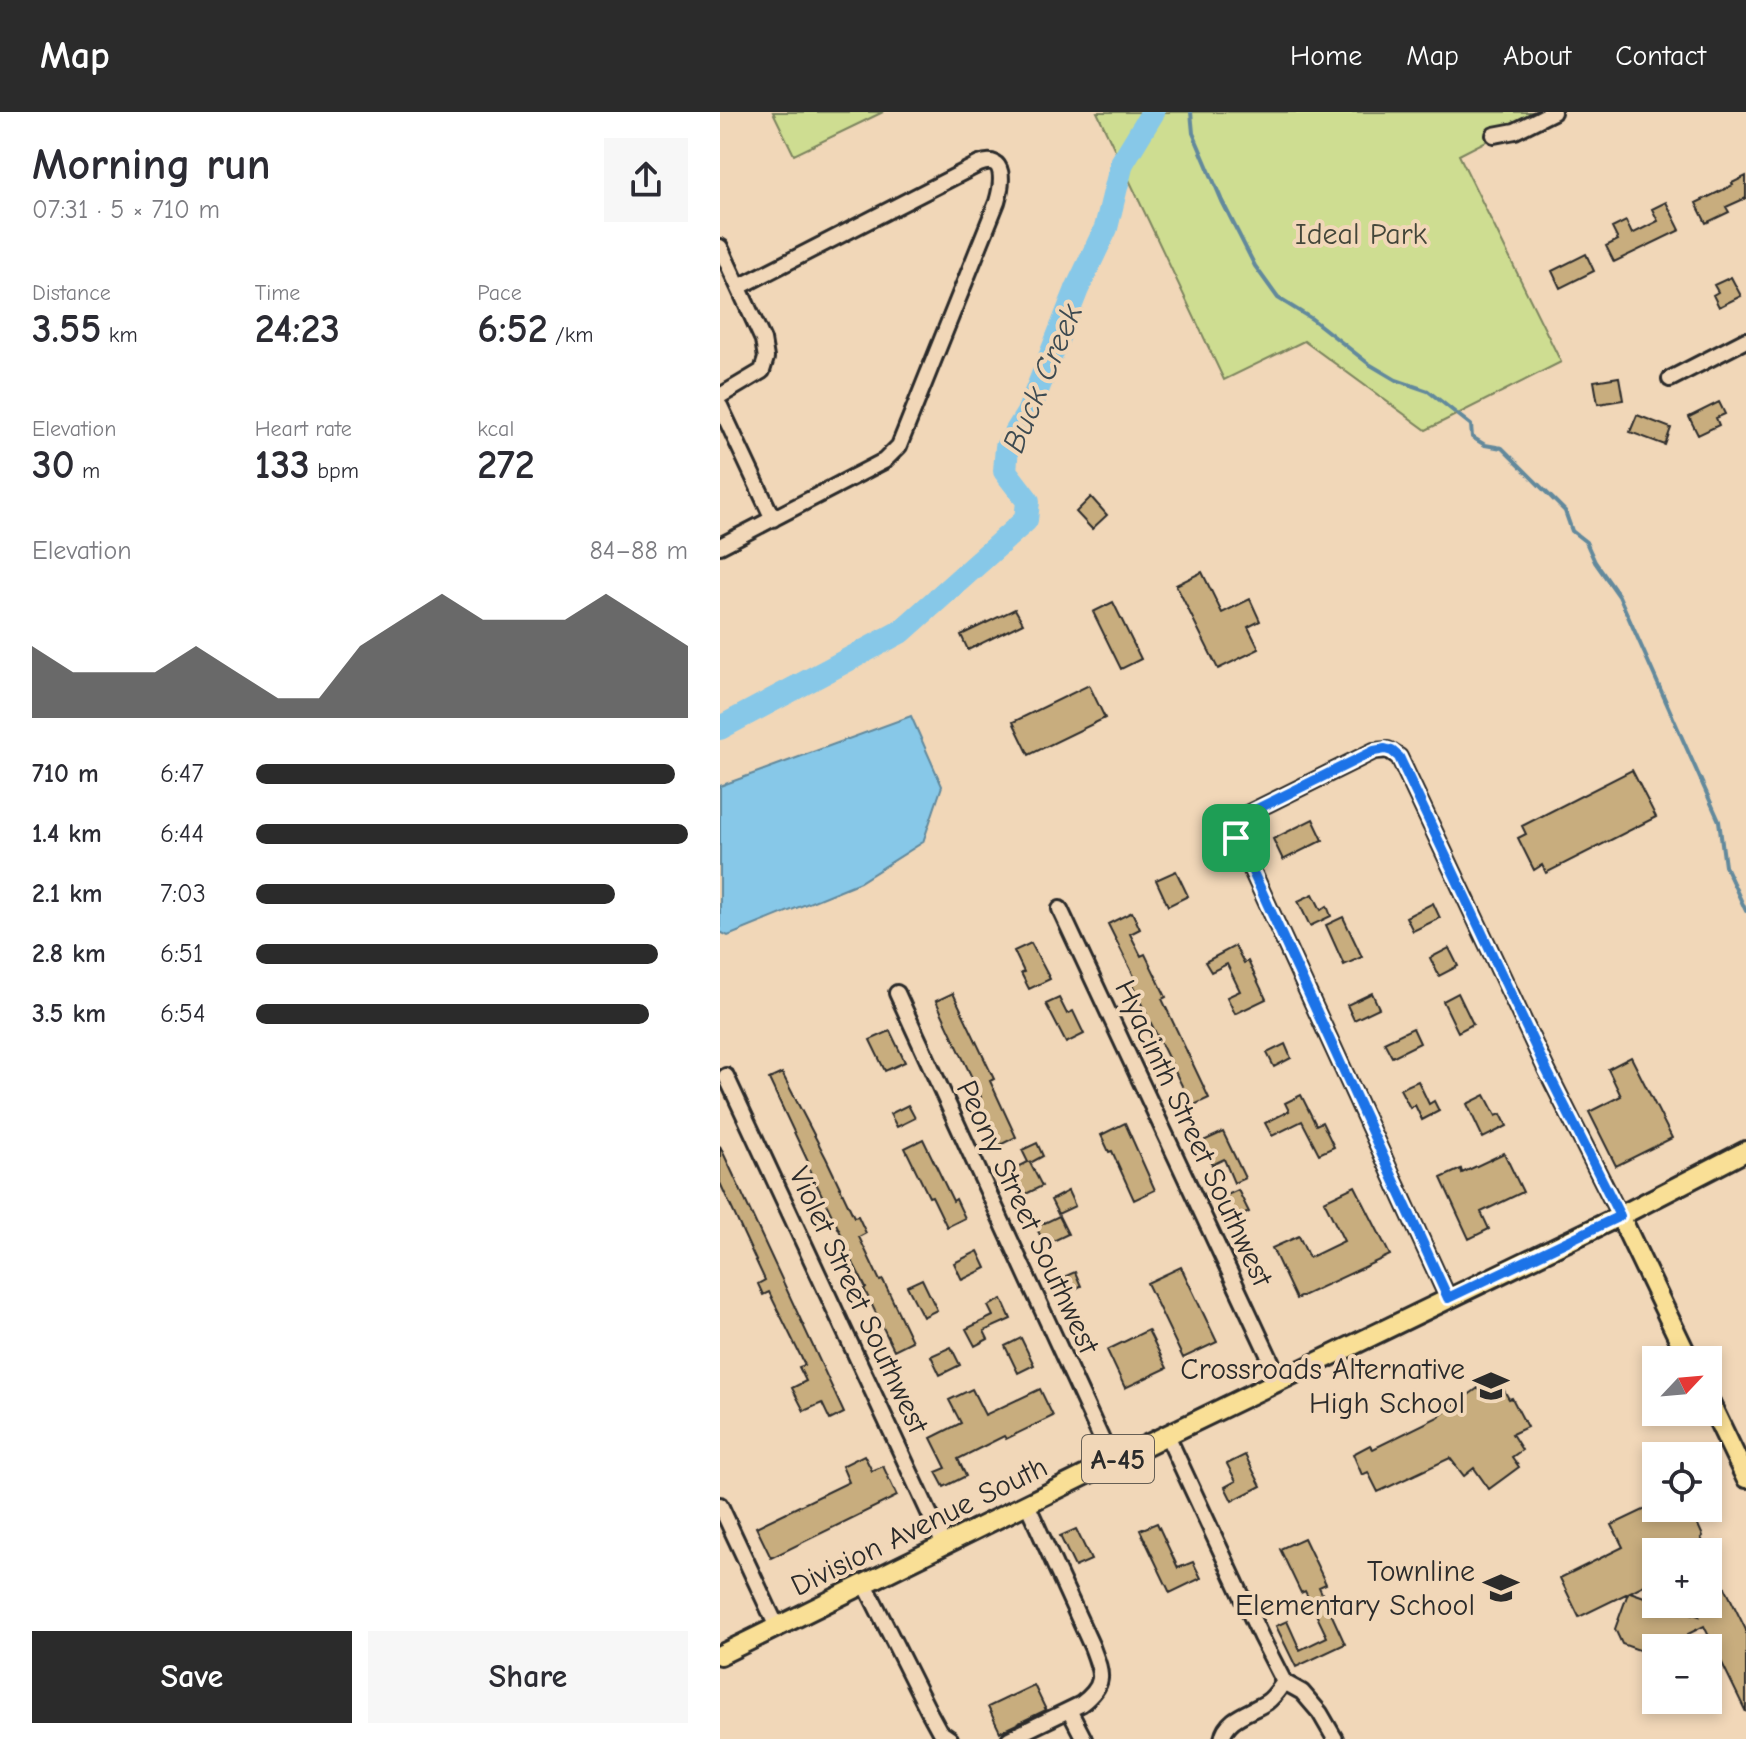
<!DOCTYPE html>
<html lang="en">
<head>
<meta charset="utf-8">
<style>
	body { margin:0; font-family:"Comic Neue",sans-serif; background:#f7f7f7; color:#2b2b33; height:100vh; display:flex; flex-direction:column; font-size:30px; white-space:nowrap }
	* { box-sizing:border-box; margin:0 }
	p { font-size:26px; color:#7c7c81 }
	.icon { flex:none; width:44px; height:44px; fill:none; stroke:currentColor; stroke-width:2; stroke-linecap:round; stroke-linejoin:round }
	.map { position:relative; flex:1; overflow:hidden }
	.sheet { display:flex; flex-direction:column; background:#fff; width:720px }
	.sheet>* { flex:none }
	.needle { width:52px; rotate:64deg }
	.fabs { position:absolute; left:922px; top:1234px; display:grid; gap:16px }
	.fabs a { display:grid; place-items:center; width:80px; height:80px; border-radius:0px; background:#fff; box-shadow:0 4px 12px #0003; font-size:40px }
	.pin { position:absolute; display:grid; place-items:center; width:68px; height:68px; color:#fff; margin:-34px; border-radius:16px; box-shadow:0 4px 12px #0006 }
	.round { display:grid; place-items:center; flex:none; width:84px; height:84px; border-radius:0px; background:#f7f7f7 }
	.summary { display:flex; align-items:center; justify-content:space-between; height:136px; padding:0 32px }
	h1 { font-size:44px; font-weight:700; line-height:60px }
	.metrics { display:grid; grid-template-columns:repeat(3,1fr); gap:12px; height:136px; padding:8px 32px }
	.metrics div { display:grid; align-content:center }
	.metrics b { font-size:40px; font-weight:700 }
	.metrics small { font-size:22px; font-weight:400 }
	.metrics p { font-size:22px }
	.chart { height:224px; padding:16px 32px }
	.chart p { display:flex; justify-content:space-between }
	.chart svg { width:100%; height:144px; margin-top:8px; fill:#2b2b2b; opacity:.7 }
	.button { display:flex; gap:16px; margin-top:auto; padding:16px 32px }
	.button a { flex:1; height:92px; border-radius:0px; background:#2b2b2b; color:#fff; font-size:32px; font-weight:700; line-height:92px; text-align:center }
	.button a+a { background:#f7f7f7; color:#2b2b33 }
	ul { padding:0 32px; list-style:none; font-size:26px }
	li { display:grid; grid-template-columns:128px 96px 1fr; align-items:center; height:60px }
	li i { height:20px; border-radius:10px; background:#2b2b2b }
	header { display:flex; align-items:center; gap:48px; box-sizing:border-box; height:112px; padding:0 40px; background:#2b2b2b; color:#fff }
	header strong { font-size:38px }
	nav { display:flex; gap:44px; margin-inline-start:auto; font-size:28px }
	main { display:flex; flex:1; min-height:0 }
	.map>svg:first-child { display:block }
	.green { fill:#cedd91; stroke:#7c845e; stroke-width:2 }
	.water { fill:#87c8e8; stroke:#62899c; stroke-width:2 }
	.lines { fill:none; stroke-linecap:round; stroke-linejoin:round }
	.stream { stroke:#62899c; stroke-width:4 }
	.river { stroke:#87c8e8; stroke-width:24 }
	.building { fill:#c8ad7e; stroke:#2b2b2b; stroke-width:2 }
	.minor-casing { stroke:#2b2b2b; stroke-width:20 }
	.major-casing { stroke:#2b2b2b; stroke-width:24 }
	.minor { stroke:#f1d7b8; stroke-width:14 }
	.major { stroke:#f9df96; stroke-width:18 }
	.route-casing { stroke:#fff; stroke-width:16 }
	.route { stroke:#1a73e8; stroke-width:10 }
	.labels { text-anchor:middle; stroke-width:8; stroke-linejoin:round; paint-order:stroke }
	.shield { fill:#f1d7b8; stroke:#665f55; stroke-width:2 }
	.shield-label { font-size:28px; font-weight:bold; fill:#2b2b2b }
	.park-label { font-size:30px; fill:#43463a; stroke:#f1d7b8 }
	.street-label { font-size:30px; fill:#2b2b2b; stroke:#f1d7b8 }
	.poi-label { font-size:30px; fill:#2b2b2b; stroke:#f1d7b8; text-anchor:end }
	.water-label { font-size:32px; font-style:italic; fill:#3d4a51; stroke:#f1d7b8 }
</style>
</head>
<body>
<header>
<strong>Map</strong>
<nav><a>Home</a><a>Map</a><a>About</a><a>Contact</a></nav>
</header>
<main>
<section class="sheet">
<div class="summary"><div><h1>Morning run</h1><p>07:31 · 5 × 710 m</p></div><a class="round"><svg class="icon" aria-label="share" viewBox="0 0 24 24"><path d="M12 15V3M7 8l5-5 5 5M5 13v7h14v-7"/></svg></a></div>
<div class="metrics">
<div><p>Distance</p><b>3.55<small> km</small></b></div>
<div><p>Time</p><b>24:23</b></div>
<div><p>Pace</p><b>6:52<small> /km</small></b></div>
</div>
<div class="metrics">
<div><p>Elevation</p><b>30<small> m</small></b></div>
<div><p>Heart rate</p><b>133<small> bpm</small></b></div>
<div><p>kcal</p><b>272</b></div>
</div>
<div class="chart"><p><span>Elevation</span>84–88 m</p>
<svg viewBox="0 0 160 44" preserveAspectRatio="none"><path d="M0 44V22L10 30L20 30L30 30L40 22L50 30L60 38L70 38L80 22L90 14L100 6L110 14L120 14L130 14L140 6L150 14L160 22V44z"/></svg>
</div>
<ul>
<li><b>710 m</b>6:47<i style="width:97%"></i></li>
<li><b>1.4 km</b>6:44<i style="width:100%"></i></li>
<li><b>2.1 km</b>7:03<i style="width:83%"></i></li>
<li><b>2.8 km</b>6:51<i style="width:93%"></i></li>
<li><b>3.5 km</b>6:54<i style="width:91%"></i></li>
</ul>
<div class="button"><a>Save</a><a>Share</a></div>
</section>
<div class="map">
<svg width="1026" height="1627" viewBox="0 0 1026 1627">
	<rect width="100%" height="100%" fill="#f1d7b8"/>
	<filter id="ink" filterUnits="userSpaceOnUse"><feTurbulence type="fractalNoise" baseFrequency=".0125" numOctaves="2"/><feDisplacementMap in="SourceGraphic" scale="16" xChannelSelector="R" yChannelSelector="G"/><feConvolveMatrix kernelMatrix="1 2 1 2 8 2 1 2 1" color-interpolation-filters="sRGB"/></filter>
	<g filter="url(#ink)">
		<path class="green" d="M 53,0 L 163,0 L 74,43 Z
			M 377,0 L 823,0 L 739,43 L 841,250 L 706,318 L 584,229 L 504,268 Z"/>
		<path class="water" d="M 191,604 L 222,674 L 203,730 L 140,770 L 8,824 L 0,820 L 0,674 Z"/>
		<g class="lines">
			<path class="stream" d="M 471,0 L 473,21 L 502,89 L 535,154 L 558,186 L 592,207 L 649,252 L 676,268 L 708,279 L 751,313 L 752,325 L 765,333 L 782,336 L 845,399 L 852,419 L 866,430 L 875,450 L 899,484 L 999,709 L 1005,754 L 1026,799"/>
			<path class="river" d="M 0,616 L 182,519 L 306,408 L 308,389 L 285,359 L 287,335 L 308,301 L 357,177 L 386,116 L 402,51 L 433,0"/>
		</g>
		<path class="building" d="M 1026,64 L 1026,86 L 1006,95 L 1009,100 L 986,111 L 976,91 L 1013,73 L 1012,71 Z
			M 946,90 L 960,118 L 894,150 L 886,134 L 898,128 L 892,116 L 906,109 L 912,122 L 938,109 L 932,97 Z
			M 866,142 L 874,159 L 840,176 L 832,159 Z
			M 1011,165 L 1021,184 L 999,195 L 993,183 L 998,180 L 994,173 Z
			M 899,265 L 903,288 L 878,292 L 874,269 Z
			M 999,290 L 1005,302 L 996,306 L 999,313 L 978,323 L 969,305 Z
			M 917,303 L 951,316 L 945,333 L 910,320 Z
			M 371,385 L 387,403 L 372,417 L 356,400 Z
			M 482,460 L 502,501 L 530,487 L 540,509 L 528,515 L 539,537 L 498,557 L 456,473 Z
			M 393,490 L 421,547 L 401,557 L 373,500 Z
			M 295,497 L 303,511 L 248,538 L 241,523 Z
			M 369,573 L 385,606 L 309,643 L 293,610 Z
			M 912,658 L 936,705 L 826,761 L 822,753 L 814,758 L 798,726 L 806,722 L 802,714 Z
			M 593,707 L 603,728 L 563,748 L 553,727 Z
			M 456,759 L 468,784 L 448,794 L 436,768 Z
			M 593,782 L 601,798 L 607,794 L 611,804 L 590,814 L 578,789 Z
			M 713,791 L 720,806 L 693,819 L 686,805 Z
			M 412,800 L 420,817 L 410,822 L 421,844 L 425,842 L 446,885 L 442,887 L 489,986 L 472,994 L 411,871 L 416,868 L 388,812 Z
			M 623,805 L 642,845 L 624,853 L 606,813 Z
			M 311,831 L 330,867 L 309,877 L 301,861 L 304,860 L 294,839 Z
			M 515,834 L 524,851 L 528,849 L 546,887 L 515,902 L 507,885 L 520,879 L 507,852 L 491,860 L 485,850 Z
			M 729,836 L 738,854 L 719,864 L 710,846 Z
			M 233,881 L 274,967 L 270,969 L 296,1025 L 278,1034 L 256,988 L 261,985 L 216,889 Z
			M 652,881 L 659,896 L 634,908 L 627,893 Z
			M 738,881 L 753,912 L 738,920 L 723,889 Z
			M 339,886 L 347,902 L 353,899 L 364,922 L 346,931 L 326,892 Z
			M 693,916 L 700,931 L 672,945 L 664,930 Z
			M 170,919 L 185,950 L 165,959 L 150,928 Z
			M 565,932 L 571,946 L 554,955 L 547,941 Z
			M 911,945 L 952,1026 L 896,1054 L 869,1000 L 901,984 L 888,957 Z
			M 62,961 L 106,1046 L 134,1105 L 138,1104 L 146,1121 L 139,1125 L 160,1169 L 163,1168 L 192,1229 L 174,1238 L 144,1177 L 146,1176 L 129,1143 L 131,1142 L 88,1055 L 90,1054 L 49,967 Z
			M 698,969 L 709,992 L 714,989 L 719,999 L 702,1008 L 695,993 L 690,996 L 680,977 Z
			M 581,983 L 596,1013 L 602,1010 L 614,1035 L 599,1042 L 582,1009 L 552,1024 L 545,1011 L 569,999 L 565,991 Z
			M 765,983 L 776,1004 L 781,1002 L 787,1014 L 763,1026 L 747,992 Z
			M 188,993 L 195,1006 L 177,1015 L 170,1002 Z
			M 405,1011 L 435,1078 L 414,1088 L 392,1039 L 389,1040 L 381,1023 Z
			M 503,1020 L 525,1066 L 514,1071 L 504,1047 L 492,1053 L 481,1030 Z
			M 203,1027 L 233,1089 L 236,1087 L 245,1106 L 227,1115 L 212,1084 L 209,1085 L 185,1036 Z
			M 317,1031 L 323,1044 L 310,1051 L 322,1074 L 300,1085 L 288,1060 L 308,1050 L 302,1038 Z
			M 0,1034 L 124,1301 L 110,1308 L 102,1291 L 84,1299 L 72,1276 L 86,1269 L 79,1255 L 85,1253 L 49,1180 L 43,1183 L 38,1172 L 45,1168 L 0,1071 Z
			M 784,1041 L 803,1080 L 761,1100 L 769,1117 L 749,1127 L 721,1066 L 741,1057 L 742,1061 Z
			M 635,1074 L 670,1143 L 576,1187 L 552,1136 L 579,1124 L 589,1146 L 624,1129 L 604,1089 Z
			M 518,1078 L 529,1100 L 507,1111 L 496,1088 Z
			M 348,1079 L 355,1094 L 338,1102 L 331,1088 Z
			M 339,1104 L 348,1122 L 325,1133 L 316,1115 Z
			M 258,1139 L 266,1156 L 242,1168 L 234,1151 Z
			M 461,1155 L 497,1230 L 463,1246 L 427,1171 Z
			M 355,1160 L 361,1174 L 346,1181 L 339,1167 Z
			M 202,1167 L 217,1198 L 203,1205 L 187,1174 Z
			M 282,1187 L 291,1207 L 264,1219 L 268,1227 L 255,1234 L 246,1217 L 273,1204 L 268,1194 Z
			M 428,1218 L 447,1256 L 405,1276 L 387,1238 Z
			M 301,1226 L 314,1253 L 298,1261 L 285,1234 Z
			M 231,1235 L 240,1253 L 220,1263 L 211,1244 Z
			M 782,1275 L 789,1287 L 792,1286 L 807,1315 L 792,1322 L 802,1338 L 792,1345 L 799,1355 L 769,1377 L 754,1356 L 744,1364 L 730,1346 L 658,1380 L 648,1360 L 642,1363 L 633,1342 L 650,1333 L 653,1337 L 718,1305 L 758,1276 L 764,1283 Z
			M 252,1277 L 265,1303 L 320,1277 L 333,1304 L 286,1327 L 284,1324 L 238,1347 L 246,1364 L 224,1375 L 216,1360 L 226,1356 L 211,1326 L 241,1311 L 229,1288 Z
			M 144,1343 L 152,1359 L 163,1354 L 177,1384 L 51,1446 L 36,1415 L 129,1370 L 122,1354 Z
			M 525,1343 L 541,1374 L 512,1389 L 505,1375 L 516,1369 L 507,1352 Z
			M 936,1392 L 936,1396 L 977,1396 L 982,1401 L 978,1413 L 983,1424 L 981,1426 L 988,1440 L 936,1440 L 936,1467 L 910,1480 L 936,1489 L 936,1492 L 945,1492 L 979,1504 L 973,1492 L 988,1492 L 988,1441 L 1026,1518 L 1026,1600 L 984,1514 L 968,1522 L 963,1536 L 936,1536 L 936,1544 L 902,1532 L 895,1517 L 908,1481 L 859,1505 L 840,1466 L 903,1435 L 892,1413 Z
			M 437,1411 L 458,1456 L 473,1450 L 481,1466 L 450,1481 L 420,1418 Z
			M 356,1417 L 371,1448 L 355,1455 L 340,1424 Z
			M 584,1426 L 606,1472 L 599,1475 L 625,1532 L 576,1555 L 556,1514 L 567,1509 L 580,1538 L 607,1525 L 585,1479 L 581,1481 L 560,1437 Z
			M 314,1573 L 326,1598 L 280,1620 L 268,1595 Z"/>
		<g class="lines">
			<g class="minor-casing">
				<path id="minor" d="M 774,23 L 795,19 L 833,0
					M 0,135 L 43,228 L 46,246 L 42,259 L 0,284
					M 950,267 L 1026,228
					M 0,294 L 53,407
					M 0,434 L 164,349 L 179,334 L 277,90 C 282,73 287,41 259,52 L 19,175
					M 340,797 L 560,1268
					M 177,881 L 392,1350
					M 6,964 L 224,1433
					M 728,1186 L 514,719 L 521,705 L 654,639 L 668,638 L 679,645 L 826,957 L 900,1104
					M 447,1323 L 541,1525 L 564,1570 L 582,1580 L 600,1601 L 615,1627
					M 0,1393 L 57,1515
					M 145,1472 L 208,1598 L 220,1620 L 230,1627
					M 349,1598 L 364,1627
					M 289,1627 L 361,1592 C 387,1572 382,1562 372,1535 L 307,1392
					M 502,1627 C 506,1605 530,1601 547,1590 C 554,1585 559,1577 564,1570"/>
			</g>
			<g class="major-casing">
				<path id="major" d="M 900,1104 L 969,1248
					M 988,1287 L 1026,1366
					M 0,1543 L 447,1323 L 900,1104 L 1026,1039"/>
			</g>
			<use href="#minor" class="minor"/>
			<use href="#major" class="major"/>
		</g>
	</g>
	<g class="lines" filter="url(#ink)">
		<g class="route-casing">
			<path id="route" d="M 665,637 L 672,639 L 679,645 L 826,957 L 900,1104 L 728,1186 L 514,719 L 521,705 L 654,639 Z"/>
		</g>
		<use href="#route" class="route"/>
	</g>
	<defs>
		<g id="school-bare" transform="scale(2.76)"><path d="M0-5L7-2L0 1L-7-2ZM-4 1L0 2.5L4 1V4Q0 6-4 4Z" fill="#2b2b2b" stroke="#f1d7b8" stroke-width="2.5" paint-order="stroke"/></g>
	</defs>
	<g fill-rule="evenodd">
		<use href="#school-bare" x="771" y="1274"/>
		<use href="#school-bare" x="781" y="1476"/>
	</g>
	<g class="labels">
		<rect class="shield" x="362" y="1323" width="72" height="48" rx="6"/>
		<g class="shield-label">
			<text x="398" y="1357">A-45</text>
		</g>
		<g class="park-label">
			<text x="641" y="132">Ideal Park</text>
		</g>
		<g class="street-label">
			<text transform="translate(474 1021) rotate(65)" y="10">Hyacinth Street Southwest</text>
			<text transform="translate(308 1105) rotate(65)" y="10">Peony Street Southwest</text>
			<text transform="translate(139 1188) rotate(65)" y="10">Violet Street Southwest</text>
			<text transform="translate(199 1414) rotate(-26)" y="10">Division Avenue South</text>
		</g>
		<g class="poi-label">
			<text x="745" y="1267">Crossroads Alternative<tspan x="745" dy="34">High School</tspan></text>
			<text x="755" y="1469">Townline<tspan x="755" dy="34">Elementary School</tspan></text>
		</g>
		<g class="water-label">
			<text transform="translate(322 266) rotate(-67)" y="11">Buck Creek</text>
		</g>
	</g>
</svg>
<div class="fabs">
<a><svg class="needle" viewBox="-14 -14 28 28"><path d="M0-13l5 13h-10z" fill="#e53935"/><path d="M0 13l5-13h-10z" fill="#7c7c81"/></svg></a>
<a><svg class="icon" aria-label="locate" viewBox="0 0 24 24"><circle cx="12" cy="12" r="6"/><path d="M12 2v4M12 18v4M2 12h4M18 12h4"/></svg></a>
<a>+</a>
<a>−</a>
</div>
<div class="pin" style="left:516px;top:726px;background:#1e9e55"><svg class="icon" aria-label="arrive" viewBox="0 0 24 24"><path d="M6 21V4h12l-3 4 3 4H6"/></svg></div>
</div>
</main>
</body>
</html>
